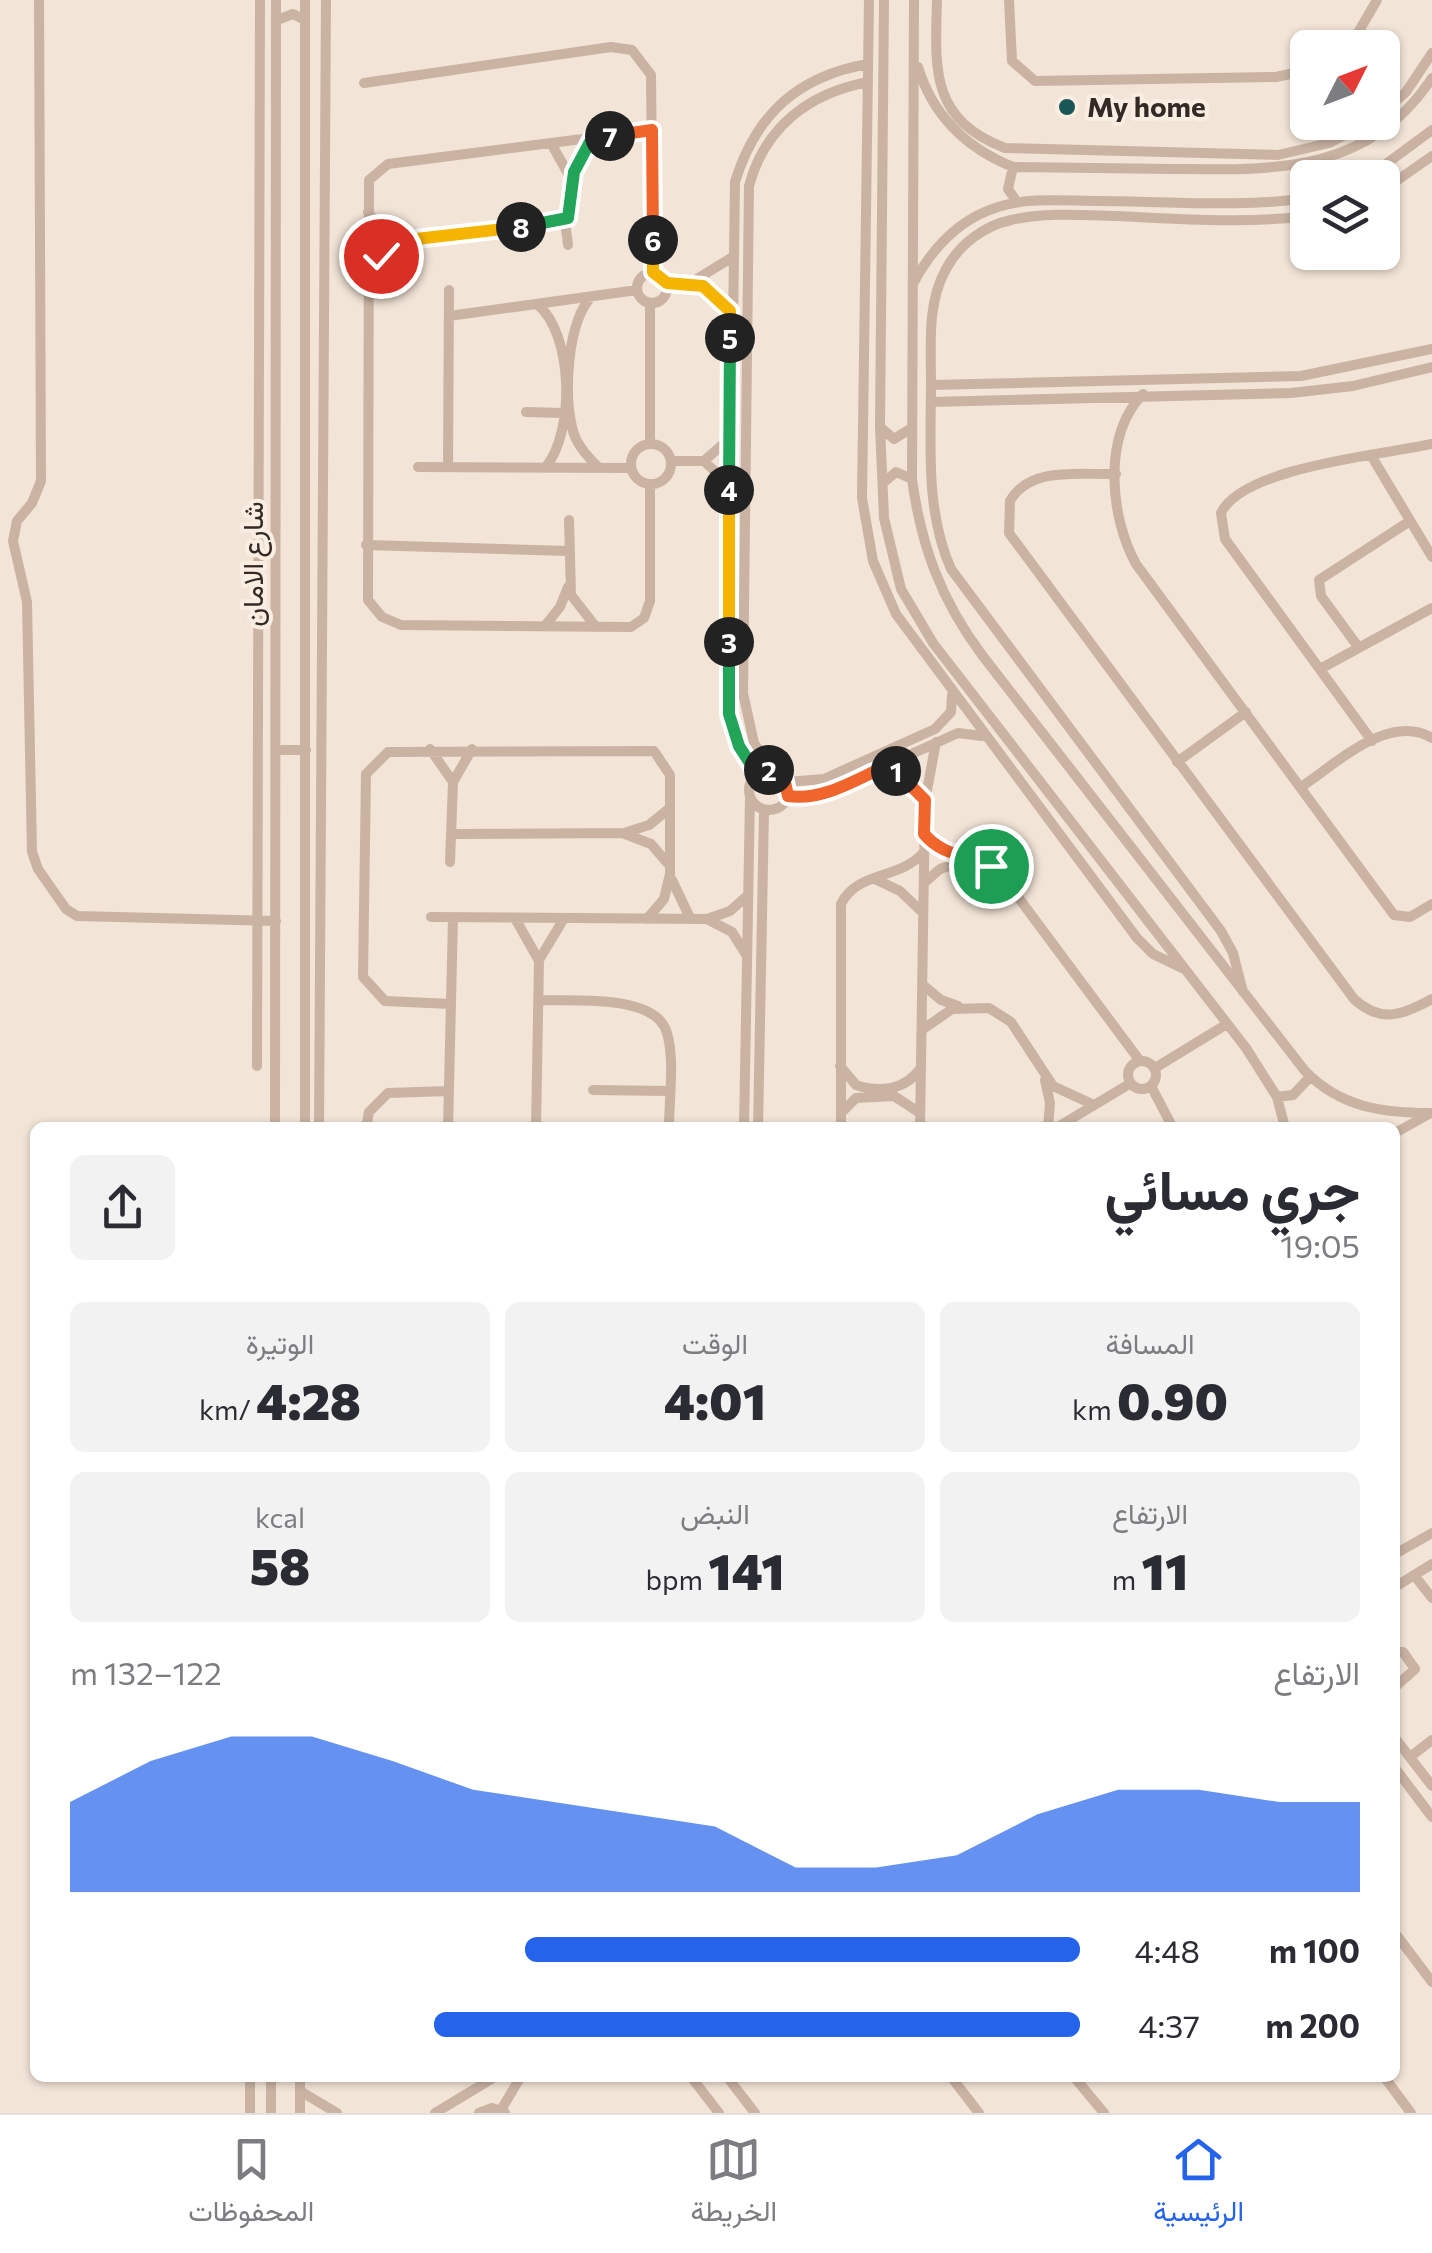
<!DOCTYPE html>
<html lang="ar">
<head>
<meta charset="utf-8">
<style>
	body { margin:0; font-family:Commissioner,Vazirmatn,sans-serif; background:#f2f2f3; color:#2b2b33; direction:rtl; height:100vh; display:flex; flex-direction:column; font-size:38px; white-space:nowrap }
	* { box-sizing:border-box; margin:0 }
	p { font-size:32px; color:#7c7c81 }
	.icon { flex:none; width:55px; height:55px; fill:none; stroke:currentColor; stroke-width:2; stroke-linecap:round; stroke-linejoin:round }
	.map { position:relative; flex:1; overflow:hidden; direction:ltr }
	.sheet { position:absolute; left:30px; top:1122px; width:1370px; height:960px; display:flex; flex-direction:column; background:#fff; border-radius:15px; box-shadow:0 2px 8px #0004; direction:rtl }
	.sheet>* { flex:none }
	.needle { width:65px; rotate:48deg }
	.tools { position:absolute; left:1290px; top:30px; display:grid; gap:20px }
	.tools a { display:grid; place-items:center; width:110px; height:110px; border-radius:15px; background:#fff; box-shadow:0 2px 8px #0004; font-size:50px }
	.pin { position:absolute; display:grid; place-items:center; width:85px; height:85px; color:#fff; margin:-42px; border:5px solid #fff; border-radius:50%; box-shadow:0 2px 10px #0007 }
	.km { position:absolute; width:50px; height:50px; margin:-25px; border-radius:50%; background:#222; color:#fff; font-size:28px; line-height:50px; text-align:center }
	.round { display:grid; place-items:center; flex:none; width:105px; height:105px; border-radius:15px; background:#f2f2f3 }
	.head { display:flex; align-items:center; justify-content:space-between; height:170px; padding:0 40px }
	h1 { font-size:55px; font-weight:800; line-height:75px }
	.stats { display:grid; grid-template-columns:repeat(3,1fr); gap:15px; height:170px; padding:10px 40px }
	.stats div { display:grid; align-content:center; border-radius:15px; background:#f2f2f3; text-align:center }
	.stats b { font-size:50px; font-weight:800 }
	.stats small { font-size:28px; font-weight:400 }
	.stats p { font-size:28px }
	.chart { height:280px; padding:20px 40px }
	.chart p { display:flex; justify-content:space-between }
	.chart svg { width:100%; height:180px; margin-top:10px; fill:#2563eb; opacity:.7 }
	ul { padding:0 40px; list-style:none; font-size:32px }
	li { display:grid; grid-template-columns:160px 120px 1fr; align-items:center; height:75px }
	li i { height:25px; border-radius:12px; background:#2563eb }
	.menu { display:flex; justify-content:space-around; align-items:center; height:140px; border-top:2px solid #e1e1e2; background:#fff; font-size:28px; color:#7c7c81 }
	.menu a { display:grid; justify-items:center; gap:5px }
	.menu .current { color:#2563eb }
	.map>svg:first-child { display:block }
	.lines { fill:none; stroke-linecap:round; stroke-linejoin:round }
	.minor { stroke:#cab3a3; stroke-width:10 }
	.split-1-casing { stroke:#fff; stroke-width:20 }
	.split-2-casing { stroke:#fff; stroke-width:20 }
	.split-3-casing { stroke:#fff; stroke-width:20 }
	.split-4-casing { stroke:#fff; stroke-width:20 }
	.split-5-casing { stroke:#fff; stroke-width:20 }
	.split-6-casing { stroke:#fff; stroke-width:20 }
	.split-7-casing { stroke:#fff; stroke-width:20 }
	.split-8-casing { stroke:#fff; stroke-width:20 }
	.split-9-casing { stroke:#fff; stroke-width:20 }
	.split-1 { stroke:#f0652b; stroke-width:12 }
	.split-2 { stroke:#f0652b; stroke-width:12 }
	.split-3 { stroke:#22a559; stroke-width:12 }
	.split-4 { stroke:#f5b400; stroke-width:12 }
	.split-5 { stroke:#22a559; stroke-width:12 }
	.split-6 { stroke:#f5b400; stroke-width:12 }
	.split-7 { stroke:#f0652b; stroke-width:12 }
	.split-8 { stroke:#22a559; stroke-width:12 }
	.split-9 { stroke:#f5b400; stroke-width:12 }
	.poi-dot { fill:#1a5657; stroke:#faeee3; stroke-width:4 }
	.labels { text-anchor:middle; stroke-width:8; stroke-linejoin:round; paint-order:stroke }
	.poi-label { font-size:28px; font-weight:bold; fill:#342925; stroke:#faeee3; text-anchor:start }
	.street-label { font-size:28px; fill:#342925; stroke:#faeee3 }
</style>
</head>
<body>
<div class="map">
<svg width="1432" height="2113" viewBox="0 0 1432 2113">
	<rect width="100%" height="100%" fill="#f2e4d7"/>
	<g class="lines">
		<path class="minor" d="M 39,0 L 41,481 L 32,503 L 17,521 L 13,541 L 27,602 L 32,852 L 38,869 L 66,909 L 77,916 L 276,921
			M 305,0 L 305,1128
			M 869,0 L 862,498 L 873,561 L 896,614 L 1137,938 L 1153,954 L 1182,968
			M 884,0 L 880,426 L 884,518 L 901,589 L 933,643 L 1246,1048 L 1277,1097 L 1285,1128
			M 914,0 L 912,479 C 921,546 941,600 982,655 L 1305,1071 C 1340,1107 1382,1113 1430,1113
			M 937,0 C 935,69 930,119 1005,148 L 1278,155 L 1329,143 L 1370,122
			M 1009,0 L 1012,61 L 1035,81 L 1276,77 L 1308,70
			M 277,20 L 293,14 L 305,20
			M 1343,48 L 1356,36 L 1377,0
			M 918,67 C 933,116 966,148 1013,167 C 1066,168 1120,168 1173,169 C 1276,170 1368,174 1432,78
			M 364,83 L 611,47 L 632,50 L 651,75 L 653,272
			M 1382,113 L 1406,92 L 1432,53
			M 551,143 L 571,179
			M 1013,167 L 1008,189 L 1017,202
			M 1367,178 L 1432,130
			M 1382,191 L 1432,156
			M 368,212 L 379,227 L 406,239 L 560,222 L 571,214 L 574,173 L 592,138
			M 565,221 L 568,245
			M 367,269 L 389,250 L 410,240
			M637 288a15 15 0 1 1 30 0a15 15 0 1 1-30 0Z
			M 692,282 L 731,258
			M 914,282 C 933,247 959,219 998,207 C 1029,197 1066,201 1098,201 C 1167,201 1239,208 1308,198
			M 667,283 L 703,286 L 730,310
			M 592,296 C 567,322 564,392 572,427 C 575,443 587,456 598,467
			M 537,304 C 574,334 575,433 545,468
			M 449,316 L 637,290
			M 931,385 L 1301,376 L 1432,349
			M 1143,394 C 1102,436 1110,517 1136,564 L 1394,915 L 1410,917 L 1432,904
			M 931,402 L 1291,393 L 1353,386 L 1432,367
			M 526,412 L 564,413
			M 880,427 L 894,439 L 910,429
			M631 464a20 20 0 1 1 40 0a20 20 0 1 1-40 0Z
			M 650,444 L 650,303
			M 1372,457 L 1432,557
			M 671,461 L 704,461 L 730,438
			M 704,461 L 728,484
			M 418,467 L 631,468
			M 448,467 L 449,290
			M 1116,474 C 1080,475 1030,466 1010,501 L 1009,533 L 1354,999 C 1381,1024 1403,1015 1432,999
			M 883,483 L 896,472 L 912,479
			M 650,485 L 650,601 L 644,618 L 631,627 L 401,625 L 382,617 L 368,600 L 369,180 L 388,164 L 652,130
			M 569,520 L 571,595 L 596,627
			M 366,545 L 569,551
			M 544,627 L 560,607 L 568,587
			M 1359,648 L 1321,596 L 1319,580 L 1410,521
			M 1320,669 L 1432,608
			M 1372,741 L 1225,539 L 1221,513 C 1243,467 1382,455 1432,444
			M 430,749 L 453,782
			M 276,750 L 306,750
			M 1177,762 L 1246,712
			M 885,766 L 909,779 L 924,800
			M749 790a20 20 0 1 1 40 0a20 20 0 1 1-40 0Z
			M 773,771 L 754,743 L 743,693 L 749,186 C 765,126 810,93 868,82
			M 757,774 L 739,746 L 728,697 L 735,182 C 756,114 798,76 868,64
			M 787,782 L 824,779 L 935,729 L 951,712 L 952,695
			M 1301,787 C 1336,764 1389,712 1432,738
			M 788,796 L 823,794 L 958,733 L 982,736
			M 452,834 L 624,833 L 649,825 L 670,808
			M 625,834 L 651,844 L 670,866
			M 925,835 C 946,860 976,854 1000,873 L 1140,1061
			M 450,862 L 453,782 L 472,749
			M 672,880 L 690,918
			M 877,880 L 900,891 L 923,913
			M 924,883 L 940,869 L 966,860
			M 431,917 L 707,919 L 730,911 L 747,896
			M 707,919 L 732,932 L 745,953
			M 516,920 L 538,959
			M 922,984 L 941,1000 L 958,1006
			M 1243,992 L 1233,953 L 1221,931 L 951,569 C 925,510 931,445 931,381 C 931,344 927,303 946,269 C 959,245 983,226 1011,220 C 1045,212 1082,215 1117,216 C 1180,219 1245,224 1308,216
			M 538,1000 C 572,1002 656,993 667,1033 C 675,1061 669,1098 669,1128
			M 451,1004 L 385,1001 L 363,977 L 366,774 L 388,752 L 654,751 L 670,775 L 670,874 L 664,899 L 647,919
			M 922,1030 L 952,1009 L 989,1008 L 1011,1022 L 1053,1086 L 1094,1105
			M1128 1075a14 14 0 1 1 28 0a14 14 0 1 1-28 0Z
			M 257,1066 L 260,0
			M 840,1066 L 856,1085 C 880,1093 905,1090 920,1069
			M 1155,1068 L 1227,1024
			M 1045,1080 L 1050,1103 L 1048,1128
			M 1151,1086 L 1173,1128
			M 593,1090 L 669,1091
			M 1277,1097 L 1293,1095 L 1310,1077
			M 841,1113 L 856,1098 L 894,1096 L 920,1113
			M 275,1128 L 276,0
			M 319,1128 L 326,0
			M 366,1128 L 369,1112 L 388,1093 L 449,1091
			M 448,1128 L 453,918
			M 536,1128 L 539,960 L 563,920
			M 744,1128 L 750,798
			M 758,1128 L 764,810
			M 841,1128 L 841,904 C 857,871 899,880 923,853
			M 920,1128 L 925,801 L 936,742
			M 1056,1128 L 1131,1083
			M 1395,1133 L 1429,1114
			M 1395,1554 L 1432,1533
			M 1414,1575 L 1432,1598
			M 1395,1587 L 1432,1564
			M 1395,1652 L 1403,1652 L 1415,1669 L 1395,1687
			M 1395,1738 L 1432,1786
			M 1410,1757 L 1432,1740
			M 1395,1768 L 1432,1817
			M 1395,1933 L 1432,1982
			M 250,2078 L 250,2113
			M 271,2078 L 271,2113
			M 692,2078 L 719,2113
			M 728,2078 L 755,2113
			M 952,2078 L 979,2113
			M 1075,2078 L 1104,2113
			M 1385,2078 L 1411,2113
			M 300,2091 L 337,2113
			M 501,2110 L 520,2078
			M 300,2113 L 300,2078
			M 435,2113 L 493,2078
			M 479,2113 L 492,2108 L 505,2113"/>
	</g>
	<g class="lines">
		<g class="split-1-casing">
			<path id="split-1" d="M 896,771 L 925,800 L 924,834 C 944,857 966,854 991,866"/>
		</g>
		<g class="split-2-casing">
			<path id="split-2" d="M 769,770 L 784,777 L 788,796 C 823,801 855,780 886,766 L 896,771"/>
		</g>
		<g class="split-3-casing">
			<path id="split-3" d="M 729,642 L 729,714 L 739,746 L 757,774 L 769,770"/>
		</g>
		<g class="split-4-casing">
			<path id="split-4" d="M 729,642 L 729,490"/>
		</g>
		<g class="split-5-casing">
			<path id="split-5" d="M 729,490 L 730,338"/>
		</g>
		<g class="split-6-casing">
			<path id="split-6" d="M 653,240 L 653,272 L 667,283 L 703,286 L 730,311 L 730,338"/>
		</g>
		<g class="split-7-casing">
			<path id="split-7" d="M 610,136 L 652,130 L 653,240"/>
		</g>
		<g class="split-8-casing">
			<path id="split-8" d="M 521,227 L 568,218 L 574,172 L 592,138 L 610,136"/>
		</g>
		<g class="split-9-casing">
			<path id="split-9" d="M 381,256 L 416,239 L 521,227"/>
		</g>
		<use href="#split-1" class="split-1"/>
		<use href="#split-2" class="split-2"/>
		<use href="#split-3" class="split-3"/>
		<use href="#split-4" class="split-4"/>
		<use href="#split-5" class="split-5"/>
		<use href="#split-6" class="split-6"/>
		<use href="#split-7" class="split-7"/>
		<use href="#split-8" class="split-8"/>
		<use href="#split-9" class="split-9"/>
	</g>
	<circle class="poi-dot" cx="1067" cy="107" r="10"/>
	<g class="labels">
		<g class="poi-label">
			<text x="1087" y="117">My home</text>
		</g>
		<g class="street-label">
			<text transform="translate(253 564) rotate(-90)" y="10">شارع الامان</text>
		</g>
	</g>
</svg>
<div class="tools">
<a><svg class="needle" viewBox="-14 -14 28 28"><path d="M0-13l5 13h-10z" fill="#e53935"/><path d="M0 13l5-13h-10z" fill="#7c7c81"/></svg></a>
<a><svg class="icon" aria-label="layers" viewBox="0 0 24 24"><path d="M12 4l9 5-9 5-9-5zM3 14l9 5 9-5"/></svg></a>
</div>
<div class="pin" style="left:991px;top:866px;background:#1e9e55"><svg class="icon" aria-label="arrive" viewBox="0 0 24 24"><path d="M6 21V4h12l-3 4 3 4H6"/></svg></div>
<div class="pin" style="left:381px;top:256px;background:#d93025"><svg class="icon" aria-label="check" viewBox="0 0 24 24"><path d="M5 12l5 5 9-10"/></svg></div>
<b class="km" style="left:896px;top:771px">1</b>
<b class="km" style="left:769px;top:770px">2</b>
<b class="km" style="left:729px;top:642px">3</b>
<b class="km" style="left:729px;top:490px">4</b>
<b class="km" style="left:730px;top:338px">5</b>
<b class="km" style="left:653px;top:240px">6</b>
<b class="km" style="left:610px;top:136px">7</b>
<b class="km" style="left:521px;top:227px">8</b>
<section class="sheet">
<div class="head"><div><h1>جري مسائي</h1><p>19:05</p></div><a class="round"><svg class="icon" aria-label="share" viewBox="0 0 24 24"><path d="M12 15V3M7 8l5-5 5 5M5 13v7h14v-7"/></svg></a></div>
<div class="stats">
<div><p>المسافة</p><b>0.90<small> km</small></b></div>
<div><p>الوقت</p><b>4:01</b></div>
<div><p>الوتيرة</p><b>4:28<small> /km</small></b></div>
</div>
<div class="stats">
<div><p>الارتفاع</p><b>11<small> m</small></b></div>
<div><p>النبض</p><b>141<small> bpm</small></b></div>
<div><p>kcal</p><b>58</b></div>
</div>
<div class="chart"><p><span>الارتفاع</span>122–132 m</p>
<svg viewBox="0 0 160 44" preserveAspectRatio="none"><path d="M0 44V22L10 12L20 6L30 6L40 12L50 19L60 22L70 25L80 28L90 38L100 38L110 35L120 25L130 19L140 19L150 22L160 22V44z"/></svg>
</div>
<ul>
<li><b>100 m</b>4:48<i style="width:55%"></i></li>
<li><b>200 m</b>4:37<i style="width:64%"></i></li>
</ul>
</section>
</div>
<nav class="menu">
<a class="current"><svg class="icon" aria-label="home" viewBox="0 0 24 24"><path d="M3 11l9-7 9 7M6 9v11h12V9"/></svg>الرئيسية</a>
<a><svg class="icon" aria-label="map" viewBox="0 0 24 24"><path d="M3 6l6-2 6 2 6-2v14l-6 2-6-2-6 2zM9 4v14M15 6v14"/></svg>الخريطة</a>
<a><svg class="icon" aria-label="saved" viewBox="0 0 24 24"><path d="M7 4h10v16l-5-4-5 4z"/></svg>المحفوظات</a>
</nav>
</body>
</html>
